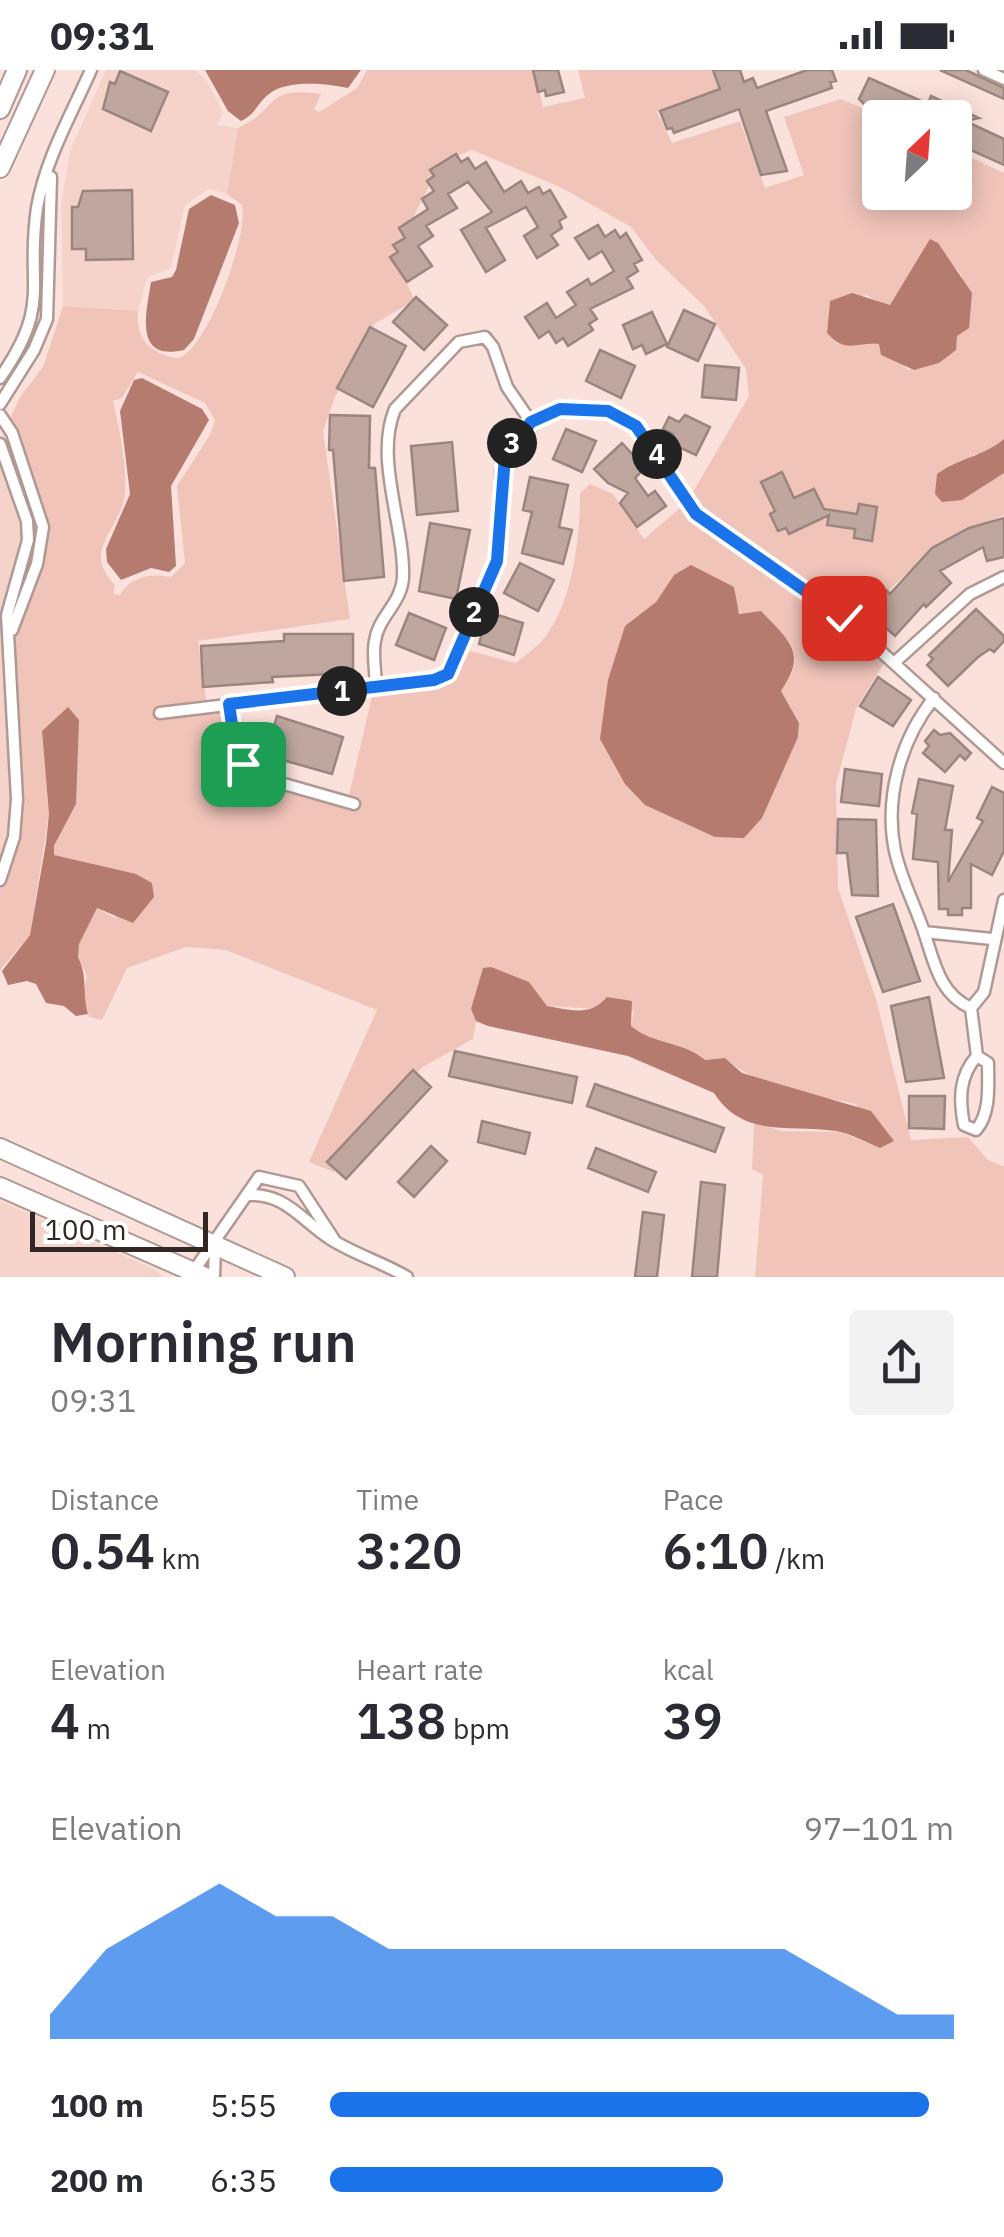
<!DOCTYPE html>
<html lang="en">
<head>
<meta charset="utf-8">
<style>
	body { margin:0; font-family:"IBM Plex Sans",sans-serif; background:#f2f2f3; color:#2b2b33; height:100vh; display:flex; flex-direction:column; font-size:38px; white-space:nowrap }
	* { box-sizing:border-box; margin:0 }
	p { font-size:32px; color:#7c7c81 }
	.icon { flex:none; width:55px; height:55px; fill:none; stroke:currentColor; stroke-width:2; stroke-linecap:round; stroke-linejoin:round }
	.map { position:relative; height:1207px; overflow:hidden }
	.details { display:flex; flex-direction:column; background:#fff; flex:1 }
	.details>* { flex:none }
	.needle { width:65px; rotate:25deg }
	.tools { position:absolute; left:862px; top:30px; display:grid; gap:20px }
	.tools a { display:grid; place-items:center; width:110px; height:110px; border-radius:10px; background:#fff; box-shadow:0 5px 25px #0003; font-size:50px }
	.scale { position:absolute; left:30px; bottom:25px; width:178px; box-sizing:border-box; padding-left:10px; border:5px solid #312825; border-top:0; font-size:28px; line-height:35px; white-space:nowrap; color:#312825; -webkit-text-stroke:8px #fff; paint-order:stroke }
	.pin { position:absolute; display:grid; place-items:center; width:85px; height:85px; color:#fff; margin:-42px; border-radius:20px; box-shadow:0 5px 15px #0006 }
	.km { position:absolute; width:50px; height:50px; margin:-25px; border-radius:50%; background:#222; color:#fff; font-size:28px; line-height:50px; text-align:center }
	.round { display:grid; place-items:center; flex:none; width:105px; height:105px; border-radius:10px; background:#f2f2f3 }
	.overview { display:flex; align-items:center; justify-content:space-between; height:170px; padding:0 50px }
	h1 { font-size:55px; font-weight:600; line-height:75px }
	.figures { display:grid; grid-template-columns:repeat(3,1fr); gap:15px; height:170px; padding:10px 50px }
	.figures div { display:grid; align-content:center }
	.figures b { font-size:50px; font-weight:600 }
	.figures small { font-size:28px; font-weight:400 }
	.figures p { font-size:28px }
	.chart { height:280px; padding:20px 50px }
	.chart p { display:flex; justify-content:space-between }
	.chart svg { width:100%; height:180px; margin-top:10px; fill:#1a73e8; opacity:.7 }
	ul { padding:0 50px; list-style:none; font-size:32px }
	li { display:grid; grid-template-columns:160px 120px 1fr; align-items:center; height:75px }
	li i { height:25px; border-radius:12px; background:#1a73e8 }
	.status { display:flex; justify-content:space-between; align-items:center; height:70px; padding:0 50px; background:#fff; direction:ltr }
	.status svg { height:28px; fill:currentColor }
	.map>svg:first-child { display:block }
	.built { fill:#f5d3ca }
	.green { fill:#f0c4b9; fill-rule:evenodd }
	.water { fill:#b47b6e }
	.building { fill:#bfa7a0; stroke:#9c857f; stroke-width:2.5 }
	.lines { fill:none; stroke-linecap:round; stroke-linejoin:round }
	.minor-casing { stroke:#b19993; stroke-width:15 }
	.primary-casing { stroke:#b19993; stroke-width:22 }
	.minor { stroke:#fff; stroke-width:10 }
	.primary { stroke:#fff; stroke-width:18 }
	.route-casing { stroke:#fff; stroke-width:20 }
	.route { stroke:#1a73e8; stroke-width:12 }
</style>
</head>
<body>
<div class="status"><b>09:31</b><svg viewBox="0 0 49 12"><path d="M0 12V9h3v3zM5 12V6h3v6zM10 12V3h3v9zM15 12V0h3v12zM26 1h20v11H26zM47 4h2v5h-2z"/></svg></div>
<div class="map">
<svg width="1004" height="1207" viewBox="0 0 1004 1207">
	<rect width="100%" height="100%" fill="#fbe1db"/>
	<path class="built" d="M 106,0 L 195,0 L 206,9 L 223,42 L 217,55 L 238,58 L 227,124 L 209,119 L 185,135 L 171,198 L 147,208 L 138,241 L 63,236 L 61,135 L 70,81 Z
		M 7,355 L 38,434 L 42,481 L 16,629 L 19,768 L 0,809 L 0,371 Z
		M 0,1131 L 157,1200 L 162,1207 L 0,1207 Z"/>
	<path class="green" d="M 367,0 L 534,0 L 543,37 L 585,28 L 578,0 L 715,0 L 722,19 L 657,42 L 672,73 L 740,51 L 765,118 L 804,105 L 784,47 L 841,29 L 882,47 L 880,122 L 955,122 L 955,80 L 1004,103 L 1004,369 L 990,381 L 973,385 L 962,430 L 1004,403 L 1004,445 C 945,466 901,506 859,550 L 890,583 L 856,639 L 836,714 L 838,818 L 876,929 L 911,1070 L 968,1067 L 988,1090 L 1004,1097 L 1004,1207 L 755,1207 L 763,1105 L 752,1099 L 754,1052 L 781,1061 L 840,1062 L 880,1078 L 856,1034 C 812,1025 759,1018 725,988 L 705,990 C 683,971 654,975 631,956 L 634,941 L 547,936 L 529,912 L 471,939 L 476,951 L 473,969 L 421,998 L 334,1102 L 309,1092 L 377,940 L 226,880 L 186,877 L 127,898 L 102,950 L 89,947 L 83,926 L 87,906 L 78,887 L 78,874 L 97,838 L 116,849 L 92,794 L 54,785 L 54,777 L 76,734 L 42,661 L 49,744 L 30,865 L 0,900 L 0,809 L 19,768 L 12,560 L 42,481 L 38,434 L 7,355 L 20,327 L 43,297 L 63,236 L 138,241 C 135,270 152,285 179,288 C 208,278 249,164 242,135 L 227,124 L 238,58 C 281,39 262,16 321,24 L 314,39 L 319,42 L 357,18 ZM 472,80 L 560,117 L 631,157 L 657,191 L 704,236 L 746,299 L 749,326 L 687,432 L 644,469 L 613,424 L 590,414 L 580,423 C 580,466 573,531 545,567 C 538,577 525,585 516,593 L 470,581 L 448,613 L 372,626 L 346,738 L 253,710 L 233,641 L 208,643 L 198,571 L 350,549 L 323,361 L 335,327 L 374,254 L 415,230 L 393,188 L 441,92 ZM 930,170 L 962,205 L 957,265 L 939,293 L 908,300 L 880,274 L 837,274 L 827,263 L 830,231 L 867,225 L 885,238 L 890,235 ZM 138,302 L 205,333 L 215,350 L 211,363 L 177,416 L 185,493 L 171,507 C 152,503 130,506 120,525 L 113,524 L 115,515 C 80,480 122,458 125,423 C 127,392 119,358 113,331 L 122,328 ZM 674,505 L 788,570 C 800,589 794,604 781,621 L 799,653 L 798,667 L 625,557 L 656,532 Z"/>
	<path class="water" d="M 205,0 L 361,0 L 348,18 C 327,14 288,9 269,24 C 257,33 256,44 241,51 L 228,41 Z
		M 211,125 L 235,135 L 239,153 L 194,269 L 184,280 C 132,292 147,240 151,212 L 172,207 L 176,200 L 189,139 Z
		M 930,169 L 938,173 L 972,223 L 969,258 L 957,266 L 956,280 L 939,293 L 914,300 L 881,285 L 879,274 C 855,272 845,284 827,263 L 830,231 L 852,223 L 890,235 Z
		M 142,308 L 202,339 L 209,350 L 171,416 L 176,496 L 169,502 L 151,498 L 121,510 L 107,492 L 106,479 L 130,424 L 120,341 L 134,310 Z
		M 1004,369 L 1004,403 L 962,430 L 942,432 L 935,424 L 937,404 C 959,388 984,386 1004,369 Z
		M 691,495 L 734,517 L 739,544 L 761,541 C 789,571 808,582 781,621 L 799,653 L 798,667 L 762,748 L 744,768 L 715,767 L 645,735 L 625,714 L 600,669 L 608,610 L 625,556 L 656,532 L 674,505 Z
		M 68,637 L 79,650 L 76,734 L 54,776 L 54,785 L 136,804 L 152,813 L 154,827 L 133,853 L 97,838 L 79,874 L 78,887 C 88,907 82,923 88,944 L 76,946 L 64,936 L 46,933 L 36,914 L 27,911 L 8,915 L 2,901 L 30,865 L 46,773 L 49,744 L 42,661 Z
		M 491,897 L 529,912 L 547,936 C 571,940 590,947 607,927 L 632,931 L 631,956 C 654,975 683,971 705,990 L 725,988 L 742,1003 L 871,1041 L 894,1071 L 880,1078 C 866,1072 851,1064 836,1061 C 792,1054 743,1069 714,1023 L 628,986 L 488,956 L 476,951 L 471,939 L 483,898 Z"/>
	<path class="building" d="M 533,0 L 558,0 L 564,22 L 546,26 L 545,20 L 538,22 Z
		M 713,0 L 740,0 L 744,12 L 753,8 L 757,18 L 807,0 L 832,0 L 836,11 L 830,12 L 832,18 L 766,41 L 787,101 L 761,105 L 739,39 L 674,63 L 672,58 L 667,59 L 660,41 L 720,19 Z
		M 940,0 L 966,0 L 1004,18 L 1004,29 Z
		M 120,1 L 168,22 L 151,61 L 103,39 L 110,12 L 115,14 Z
		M 869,8 L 928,34 L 931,26 L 979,48 L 965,51 L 1004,69 L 1004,95 L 955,73 L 955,48 L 899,48 L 864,34 L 859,29 Z
		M 456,84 L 461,92 L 468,88 L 475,99 L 486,92 L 504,122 L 521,111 L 528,123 L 539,117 L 543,124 L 550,120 L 566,147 L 559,151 L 562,158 L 551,165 L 558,175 L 537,188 L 524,166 L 538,157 L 526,137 L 486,158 L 505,190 L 486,202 L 461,160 L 492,142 L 468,112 L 448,124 L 457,138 L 426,156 L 433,166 L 418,176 L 432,196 L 407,212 L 390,187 L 398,182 L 393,175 L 405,168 L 399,158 L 428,139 L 422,129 L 434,121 L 427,111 L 434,106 L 430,100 Z
		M 132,120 L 133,189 L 86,190 L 86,179 L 72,179 L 72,137 L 78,137 L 83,121 Z
		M 598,155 L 605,167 L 615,160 L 620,168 L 626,163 L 642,190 L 634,194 L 638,201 L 627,208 L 633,218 L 590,239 L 597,249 L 589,254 L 593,260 L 568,276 L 563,268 L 556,273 L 549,261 L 539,268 L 525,247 L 547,233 L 556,248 L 576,235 L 567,222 L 588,209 L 591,215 L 614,201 L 602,181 L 589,189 L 575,168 Z
		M 416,227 L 447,255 L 424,280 L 393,252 Z
		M 684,240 L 715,254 L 698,291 L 667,277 Z
		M 652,242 L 667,274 L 646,284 L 642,275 L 633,279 L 623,255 Z
		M 370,257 L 406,276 L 373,337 L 337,318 Z
		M 600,280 L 635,296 L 621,328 L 586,311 Z
		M 705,295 L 739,298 L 736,330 L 702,327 Z
		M 330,345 L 370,346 L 369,398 L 375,398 L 384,507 L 344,511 L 333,380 L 329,380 Z
		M 685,345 L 710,357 L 696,385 L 672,374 L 673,364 L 663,359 L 669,347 L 679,352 Z
		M 566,359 L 596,371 L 582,402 L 553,389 Z
		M 452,372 L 458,441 L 417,445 L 411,376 Z
		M 622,373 L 645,398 L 635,408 L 648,426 L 655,421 L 666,436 L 637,457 L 620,433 L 628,423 L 608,413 L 594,399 Z
		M 782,402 L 794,428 L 814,419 L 824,439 L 857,444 L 859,434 L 877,437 L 872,471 L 854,468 L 855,459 L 827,455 L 829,445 L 789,464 L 786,458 L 778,461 L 770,444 L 775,441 L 761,412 Z
		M 530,407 L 568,415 L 559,457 L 572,460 L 563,494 L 522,483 L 532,442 L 523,440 Z
		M 1004,448 L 1004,487 L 987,491 L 983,477 L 940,501 L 951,513 L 926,537 L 924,534 L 895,566 L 867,541 L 886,520 L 890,524 L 932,478 L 969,458 Z
		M 430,453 L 470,460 L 456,529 L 419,521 Z
		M 520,493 L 554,510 L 538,541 L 504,523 Z
		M 976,539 L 1004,566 L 1004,571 L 994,582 L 990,579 L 978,587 L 948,616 L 927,595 L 933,589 L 929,585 Z
		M 488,542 L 523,553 L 514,585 L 479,574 Z
		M 409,543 L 446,558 L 434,590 L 396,575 Z
		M 284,564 L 353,564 L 353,603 L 272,607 L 273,612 L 203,617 L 201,576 L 284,571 Z
		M 878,607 L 911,630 L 893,656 L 860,636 Z
		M 277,646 L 343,667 L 332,704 L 265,685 Z
		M 934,660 L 940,665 L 950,663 L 971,683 L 965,690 L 960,685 L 945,702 L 923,683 L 929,676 L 925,671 Z
		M 845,699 L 882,704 L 879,736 L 841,732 Z
		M 919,709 L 953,716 L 945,760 L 952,760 L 948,812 L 983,751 L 977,748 L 992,717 L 1004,723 L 1004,781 L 992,805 L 971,794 L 971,838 L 962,838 L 962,845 L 948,845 L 948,839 L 939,839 L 938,792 L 913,789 L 917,744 L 912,743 Z
		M 838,749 L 876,750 L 878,826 L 852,825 L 847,783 L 837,783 Z
		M 893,834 L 920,911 L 883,922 L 856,847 Z
		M 929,927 L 944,1008 L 906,1012 L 891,936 Z
		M 455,981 L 577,1007 L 572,1033 L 449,1006 Z
		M 413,1000 L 431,1017 L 346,1109 L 327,1092 Z
		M 595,1014 L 724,1058 L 715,1082 L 587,1036 Z
		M 909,1026 L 945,1026 L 944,1059 L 909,1058 Z
		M 482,1051 L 530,1063 L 525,1084 L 478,1072 Z
		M 431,1076 L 447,1091 L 414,1127 L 398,1112 Z
		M 596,1078 L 656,1102 L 648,1122 L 588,1098 Z
		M 701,1112 L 725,1115 L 717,1207 L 692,1207 Z
		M 643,1142 L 664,1145 L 657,1207 L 635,1207 Z"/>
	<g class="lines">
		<g class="minor-casing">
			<path id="minor" d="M 984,0 L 1004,9
				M 0,308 C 53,232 25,217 37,138 C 45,90 72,43 91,0
				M 0,334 L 34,280 L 47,249 L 51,107
				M 0,345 L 12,363 L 43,457 L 37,494 L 12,560
				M 0,374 L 27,451 L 28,470 L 7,545 L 17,729 L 14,767 L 0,810
				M 895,592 L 970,524 L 1004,507
				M 376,618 C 376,603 372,585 375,571 C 378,547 401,534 403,508 C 405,456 374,389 395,339 L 459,272 L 485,267 L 493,277 L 507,317 L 531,352
				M 934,628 C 901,669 884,728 895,781 C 901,809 915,835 924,862 C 934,891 939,924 971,938
				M 229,634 L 236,682 L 256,706 L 354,734
				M 160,643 L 434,610 L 448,605 L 497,491 L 501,400 L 511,374 L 545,344 L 592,338 L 625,348 L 639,359 L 696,444 L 844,548 L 1004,693
				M 924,862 L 992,869
				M 977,986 L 988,993 C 988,1015 991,1043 976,1060 L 964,1055 C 959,1029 959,1006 977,986 Z
				M 977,986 L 971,938 L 984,922 L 1004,830
				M 247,1125 C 285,1123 299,1148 329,1168 C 353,1184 382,1192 407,1207
				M 193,1202 L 259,1107 L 299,1116 L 335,1171
				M 214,1207 L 215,1176"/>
		</g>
		<g class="primary-casing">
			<path id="primary" d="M 0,39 L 17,0
				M 0,98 L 45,0
				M 0,1078 L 285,1207
				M 0,1117 L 205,1207"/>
		</g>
		<use href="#minor" class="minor"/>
		<use href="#primary" class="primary"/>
	</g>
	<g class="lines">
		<g class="route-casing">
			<path id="route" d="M 243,694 L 236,682 L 229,634 L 434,610 L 448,604 L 497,491 L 505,386 L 531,352 L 560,339 L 608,341 L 636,356 L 696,444 L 844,548"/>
		</g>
		<use href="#route" class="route"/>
	</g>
</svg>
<div class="tools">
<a><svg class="needle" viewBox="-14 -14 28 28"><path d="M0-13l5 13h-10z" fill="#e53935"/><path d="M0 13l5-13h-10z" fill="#7c7c81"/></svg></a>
</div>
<div class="scale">100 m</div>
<div class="pin" style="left:243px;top:694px;background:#1e9e55"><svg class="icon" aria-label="arrive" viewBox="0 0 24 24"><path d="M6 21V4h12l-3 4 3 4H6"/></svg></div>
<div class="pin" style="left:844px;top:548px;background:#d93025"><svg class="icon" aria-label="check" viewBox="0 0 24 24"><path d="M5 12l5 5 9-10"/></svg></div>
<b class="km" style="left:342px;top:621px">1</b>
<b class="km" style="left:474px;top:542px">2</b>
<b class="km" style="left:512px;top:373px">3</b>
<b class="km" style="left:657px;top:384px">4</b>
</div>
<section class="details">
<div class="overview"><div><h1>Morning run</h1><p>09:31</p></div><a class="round"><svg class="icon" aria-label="share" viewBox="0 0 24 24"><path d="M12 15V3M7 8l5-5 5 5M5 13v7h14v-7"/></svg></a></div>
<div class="figures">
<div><p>Distance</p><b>0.54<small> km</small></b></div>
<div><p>Time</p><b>3:20</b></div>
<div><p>Pace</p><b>6:10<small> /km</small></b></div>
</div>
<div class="figures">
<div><p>Elevation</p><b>4<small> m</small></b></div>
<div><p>Heart rate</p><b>138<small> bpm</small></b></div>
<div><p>kcal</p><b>39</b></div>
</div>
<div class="chart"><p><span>Elevation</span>97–101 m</p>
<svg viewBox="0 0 160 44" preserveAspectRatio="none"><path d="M0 44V38L10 22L20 14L30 6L40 14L50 14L60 22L70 22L80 22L90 22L100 22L110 22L120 22L130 22L140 30L150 38L160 38V44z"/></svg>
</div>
<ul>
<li><b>100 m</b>5:55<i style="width:96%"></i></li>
<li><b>200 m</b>6:35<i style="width:63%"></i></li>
</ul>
</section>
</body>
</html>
